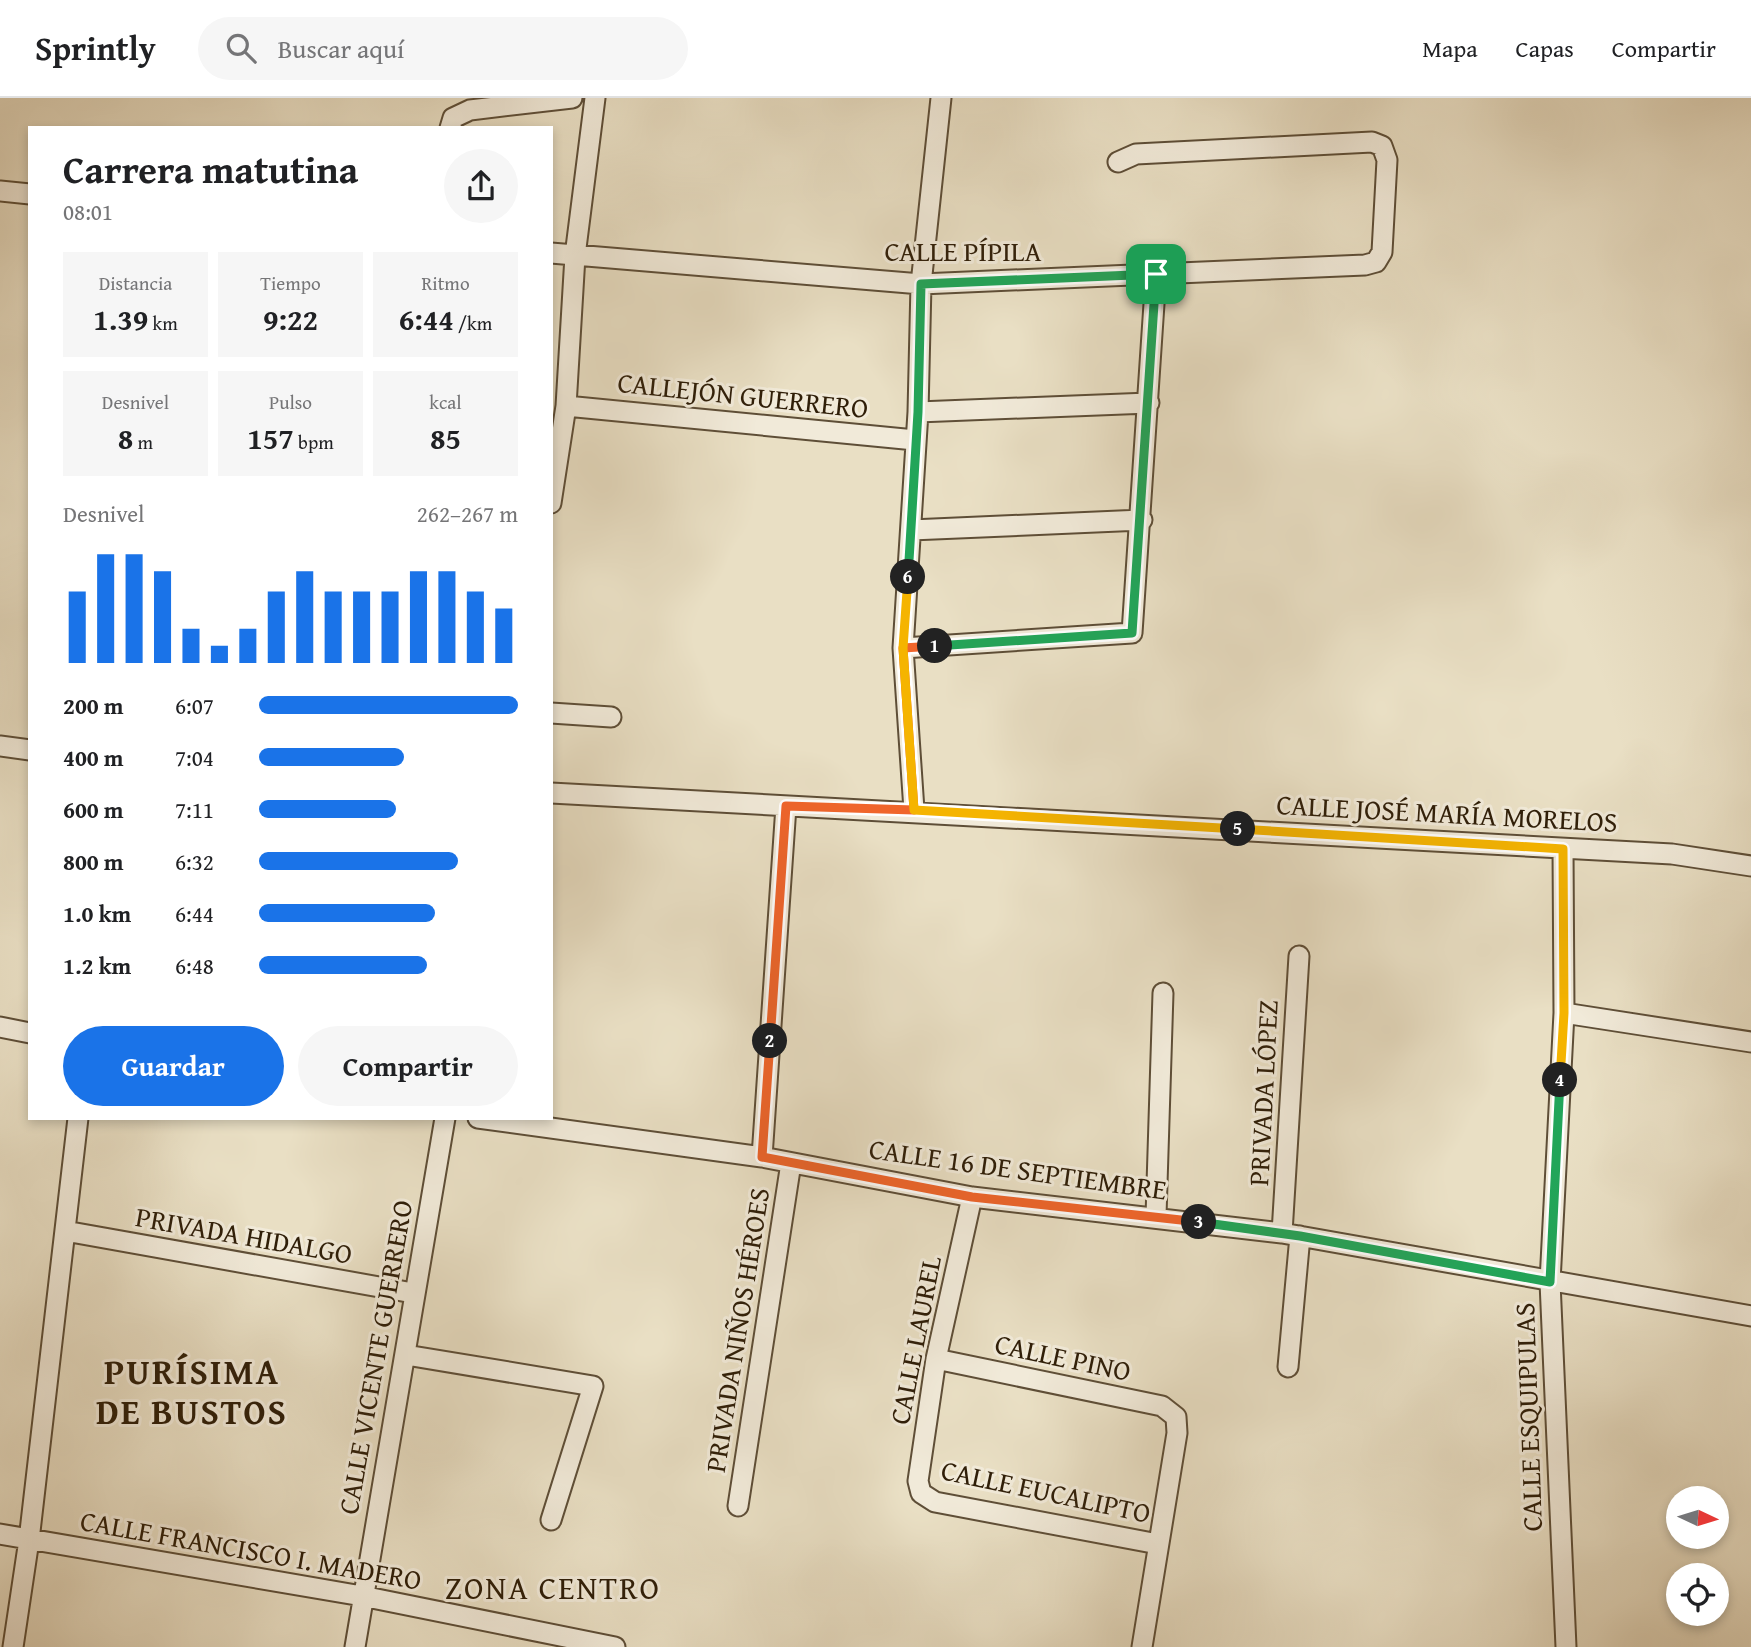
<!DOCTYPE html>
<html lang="es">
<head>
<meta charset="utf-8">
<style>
	body { margin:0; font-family:"Gentium Book Plus",serif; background:#f6f6f6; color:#202124; height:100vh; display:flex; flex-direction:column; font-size:26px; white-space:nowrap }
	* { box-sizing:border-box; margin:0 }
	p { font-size:23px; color:#757577 }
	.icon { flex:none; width:38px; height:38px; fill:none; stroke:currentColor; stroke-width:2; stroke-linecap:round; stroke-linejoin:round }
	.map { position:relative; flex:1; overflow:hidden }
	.side { position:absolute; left:28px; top:28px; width:525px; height:994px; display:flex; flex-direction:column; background:#fff; border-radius:0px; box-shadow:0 4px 10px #0003 }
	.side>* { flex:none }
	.needle { width:46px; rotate:94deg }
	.tools { position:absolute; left:1666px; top:1388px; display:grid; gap:14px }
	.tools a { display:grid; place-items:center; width:63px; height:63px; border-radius:50%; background:#fff; box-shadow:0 4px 10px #0003; font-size:35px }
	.pin { position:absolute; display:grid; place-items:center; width:60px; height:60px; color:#fff; margin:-30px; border-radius:14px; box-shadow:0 4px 10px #0006 }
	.km { position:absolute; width:35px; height:35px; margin:-18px; border-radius:50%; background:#222; color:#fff; font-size:19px; line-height:35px; text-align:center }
	.round { display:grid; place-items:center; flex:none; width:74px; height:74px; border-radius:37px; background:#f6f6f6 }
	.overview { display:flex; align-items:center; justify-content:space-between; height:119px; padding:0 35px }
	h1 { font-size:38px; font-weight:600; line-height:52px }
	.metrics { display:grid; grid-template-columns:repeat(3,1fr); gap:10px; height:119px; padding:7px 35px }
	.metrics div { display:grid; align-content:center; border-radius:0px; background:#f6f6f6; text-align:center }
	.metrics b { font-size:30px; font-weight:600 }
	.metrics small { font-size:19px; font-weight:400 }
	.metrics p { font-size:19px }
	.chart { height:196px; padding:14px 35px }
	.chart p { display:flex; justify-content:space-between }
	.chart svg { width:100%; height:126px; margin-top:7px; stroke:#1a73e8; stroke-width:6 }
	.primary-button { display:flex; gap:14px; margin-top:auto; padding:14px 35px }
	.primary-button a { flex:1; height:80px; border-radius:42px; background:#1a73e8; color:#fff; font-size:28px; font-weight:600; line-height:80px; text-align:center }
	.primary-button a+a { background:#f6f6f6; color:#202124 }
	ul { padding:0 35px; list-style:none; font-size:23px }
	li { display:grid; grid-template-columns:112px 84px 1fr; align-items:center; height:52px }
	li i { height:18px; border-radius:9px; background:#1a73e8 }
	header { display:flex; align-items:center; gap:42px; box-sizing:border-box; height:98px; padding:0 35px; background:#fff; border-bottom:2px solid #e0e0e0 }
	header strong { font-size:33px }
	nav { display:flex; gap:38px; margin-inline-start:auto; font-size:24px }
	.search { width:490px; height:63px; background:#f6f6f6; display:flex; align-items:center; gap:18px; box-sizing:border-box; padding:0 24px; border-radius:38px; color:#757577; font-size:26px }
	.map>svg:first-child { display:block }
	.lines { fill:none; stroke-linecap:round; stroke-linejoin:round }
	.minor-casing { stroke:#5e4e37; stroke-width:23 }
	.minor { stroke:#f1ead9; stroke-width:19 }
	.split-1-casing { stroke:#fff; stroke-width:14 }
	.split-2-casing { stroke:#fff; stroke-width:14 }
	.split-3-casing { stroke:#fff; stroke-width:14 }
	.split-4-casing { stroke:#fff; stroke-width:14 }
	.split-5-casing { stroke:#fff; stroke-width:14 }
	.split-6-casing { stroke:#fff; stroke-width:14 }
	.split-7-casing { stroke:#fff; stroke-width:14 }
	.split-1 { stroke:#22a559; stroke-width:9 }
	.split-2 { stroke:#f0652b; stroke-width:9 }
	.split-3 { stroke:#f0652b; stroke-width:9 }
	.split-4 { stroke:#22a559; stroke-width:9 }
	.split-5 { stroke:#f5b400; stroke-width:9 }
	.split-6 { stroke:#f5b400; stroke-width:9 }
	.split-7 { stroke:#22a559; stroke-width:9 }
	.labels { text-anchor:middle; stroke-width:6; stroke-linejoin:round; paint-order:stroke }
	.street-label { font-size:28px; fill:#2f1e08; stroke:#f1ead9 }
	.quarter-label { font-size:32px; letter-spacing:2px; fill:#2f1e08; stroke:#f1ead9 }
	.district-label { font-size:35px; font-weight:bold; letter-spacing:2px; fill:#2f1e08; stroke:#f1ead9 }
</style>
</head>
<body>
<header>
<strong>Sprintly</strong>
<div class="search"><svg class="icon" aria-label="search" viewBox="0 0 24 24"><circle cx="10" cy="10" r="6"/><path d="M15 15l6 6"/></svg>Buscar aquí</div>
<nav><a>Mapa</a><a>Capas</a><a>Compartir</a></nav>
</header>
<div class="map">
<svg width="1751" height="1549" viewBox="0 0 1751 1549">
	<rect width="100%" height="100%" fill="#e9dfc4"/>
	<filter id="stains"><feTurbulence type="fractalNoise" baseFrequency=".00286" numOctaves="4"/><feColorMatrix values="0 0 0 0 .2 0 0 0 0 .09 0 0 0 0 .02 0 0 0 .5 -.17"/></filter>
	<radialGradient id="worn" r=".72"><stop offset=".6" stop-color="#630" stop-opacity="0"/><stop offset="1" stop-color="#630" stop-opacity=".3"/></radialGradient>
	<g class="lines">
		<g class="minor-casing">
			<path id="minor" d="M 450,30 L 453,20 L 470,12 L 572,0
				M 0,93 L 30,96
				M 551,155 L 921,186 L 1365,167 L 1376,164 L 1382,154 L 1387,62 L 1382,48 L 1372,44 L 1136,56 L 1118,64
				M 566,308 L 915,342
				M 918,314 L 1149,305
				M 551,405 L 566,308 L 575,158 L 595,0
				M 911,432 L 1142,422
				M 903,550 L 1132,535 L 1156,176
				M 551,615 L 611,619
				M 0,648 L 30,652
				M 551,695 L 1672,756 L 1751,768
				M 914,712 L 903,550 L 918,314 L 921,186 L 941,0
				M 1563,751 L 1564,915 L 1550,1184 L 1566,1549
				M 1564,915 L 1751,944
				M 0,929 L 30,935
				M 478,1020 L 762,1059 L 972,1099 L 1282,1135 L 1751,1218
				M 762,1059 L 786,708
				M 972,1099 L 936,1261 L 918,1383 L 921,1395 L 935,1404 L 1158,1446
				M 1156,1118 L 1163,895
				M 65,1133 L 413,1195
				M 1282,1135 L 1299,858
				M 406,1257 L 593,1288 L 551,1422
				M 936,1261 L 1162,1308 L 1176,1319 L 1177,1335 L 1142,1549
				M 1288,1269 L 1300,1138
				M 738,1408 L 791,1065
				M 0,1436 L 362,1498 L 615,1549
				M 13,1549 L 29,1442 L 78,1020
				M 355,1549 L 445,1020"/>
		</g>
		<use href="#minor" class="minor"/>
	</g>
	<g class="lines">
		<g class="split-1-casing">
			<path id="split-1" d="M 935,548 L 1132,535 L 1156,176"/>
		</g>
		<g class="split-2-casing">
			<path id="split-2" d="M 770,943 L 786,708 L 914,712 L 903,550 L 935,548"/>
		</g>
		<g class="split-3-casing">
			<path id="split-3" d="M 770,943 L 762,1059 L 972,1099 L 1199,1124"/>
		</g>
		<g class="split-4-casing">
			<path id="split-4" d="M 1199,1124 L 1300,1138 L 1550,1184 L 1560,982"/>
		</g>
		<g class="split-5-casing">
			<path id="split-5" d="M 1238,731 L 1563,751 L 1564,915 L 1560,982"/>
		</g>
		<g class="split-6-casing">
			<path id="split-6" d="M 908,479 L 903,550 L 914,712 L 1238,731"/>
		</g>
		<g class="split-7-casing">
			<path id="split-7" d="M 908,479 L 918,314 L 921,186 L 1156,176"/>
		</g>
		<use href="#split-1" class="split-1"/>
		<use href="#split-2" class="split-2"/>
		<use href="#split-3" class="split-3"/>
		<use href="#split-4" class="split-4"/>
		<use href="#split-5" class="split-5"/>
		<use href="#split-6" class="split-6"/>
		<use href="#split-7" class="split-7"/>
	</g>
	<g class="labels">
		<g class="street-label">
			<text x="963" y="163">CALLE PÍPILA</text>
			<text transform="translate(743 297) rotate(6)" y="10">CALLEJÓN GUERRERO</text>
			<text transform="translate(1447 715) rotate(3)" y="10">CALLE JOSÉ MARÍA MORELOS</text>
			<text transform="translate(1263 995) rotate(-87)" y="10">PRIVADA LÓPEZ</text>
			<text transform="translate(1018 1071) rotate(8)" y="10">CALLE 16 DE SEPTIEMBRE</text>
			<text transform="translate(244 1137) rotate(10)" y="10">PRIVADA HIDALGO</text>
			<text transform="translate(737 1232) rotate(-81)" y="10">PRIVADA NIÑOS HÉROES</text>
			<text transform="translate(915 1242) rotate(-79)" y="10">CALLE LAUREL</text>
			<text transform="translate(375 1259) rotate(-80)" y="10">CALLE VICENTE GUERRERO</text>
			<text transform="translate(1063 1259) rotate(12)" y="10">CALLE PINO</text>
			<text transform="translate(1528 1319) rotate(-92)" y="10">CALLE ESQUIPULAS</text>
			<text transform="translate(1046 1393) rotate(12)" y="10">CALLE EUCALIPTO</text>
			<text transform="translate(251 1452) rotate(10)" y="10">CALLE FRANCISCO I. MADERO</text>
		</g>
		<g class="quarter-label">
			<text x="553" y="1501">ZONA CENTRO</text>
		</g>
		<g class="district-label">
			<text x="192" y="1286">PURÍSIMA<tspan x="192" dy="40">DE BUSTOS</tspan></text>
		</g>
	</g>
	<rect width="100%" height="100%" filter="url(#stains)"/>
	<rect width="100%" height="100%" fill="url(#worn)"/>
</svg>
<div class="tools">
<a><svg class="needle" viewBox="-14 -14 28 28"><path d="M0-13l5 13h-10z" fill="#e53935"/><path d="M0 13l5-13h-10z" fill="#757577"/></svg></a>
<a><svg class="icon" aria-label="locate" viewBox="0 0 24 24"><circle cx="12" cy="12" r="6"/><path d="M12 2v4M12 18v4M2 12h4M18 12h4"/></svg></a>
</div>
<div class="pin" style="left:1156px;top:176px;background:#1e9e55"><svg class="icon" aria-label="arrive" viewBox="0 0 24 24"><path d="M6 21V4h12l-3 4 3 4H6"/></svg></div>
<b class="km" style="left:935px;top:548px">1</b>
<b class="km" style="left:770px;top:943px">2</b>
<b class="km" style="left:1199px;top:1124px">3</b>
<b class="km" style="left:1560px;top:982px">4</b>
<b class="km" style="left:1238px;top:731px">5</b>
<b class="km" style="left:908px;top:479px">6</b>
<section class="side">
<div class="overview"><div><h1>Carrera matutina</h1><p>08:01</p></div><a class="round"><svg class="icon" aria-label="share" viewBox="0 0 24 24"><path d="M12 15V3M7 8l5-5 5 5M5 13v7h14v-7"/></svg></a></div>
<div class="metrics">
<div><p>Distancia</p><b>1.39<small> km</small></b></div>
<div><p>Tiempo</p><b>9:22</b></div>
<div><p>Ritmo</p><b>6:44<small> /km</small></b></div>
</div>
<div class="metrics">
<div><p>Desnivel</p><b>8<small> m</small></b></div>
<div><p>Pulso</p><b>157<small> bpm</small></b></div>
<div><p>kcal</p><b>85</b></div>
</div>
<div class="chart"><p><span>Desnivel</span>262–267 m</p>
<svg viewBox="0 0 160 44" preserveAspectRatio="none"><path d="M5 44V19M15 44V6M25 44V6M35 44V12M45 44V32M55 44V38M65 44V32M75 44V19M85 44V12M95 44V19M105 44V19M115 44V19M125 44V12M135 44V12M145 44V19M155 44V25"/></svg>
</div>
<ul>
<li><b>200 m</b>6:07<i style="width:100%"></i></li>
<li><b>400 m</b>7:04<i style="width:56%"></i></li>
<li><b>600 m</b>7:11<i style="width:53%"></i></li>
<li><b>800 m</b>6:32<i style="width:77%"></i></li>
<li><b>1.0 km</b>6:44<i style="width:68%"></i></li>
<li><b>1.2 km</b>6:48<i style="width:65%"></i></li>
</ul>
<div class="primary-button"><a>Guardar</a><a>Compartir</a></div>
</section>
</div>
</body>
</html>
